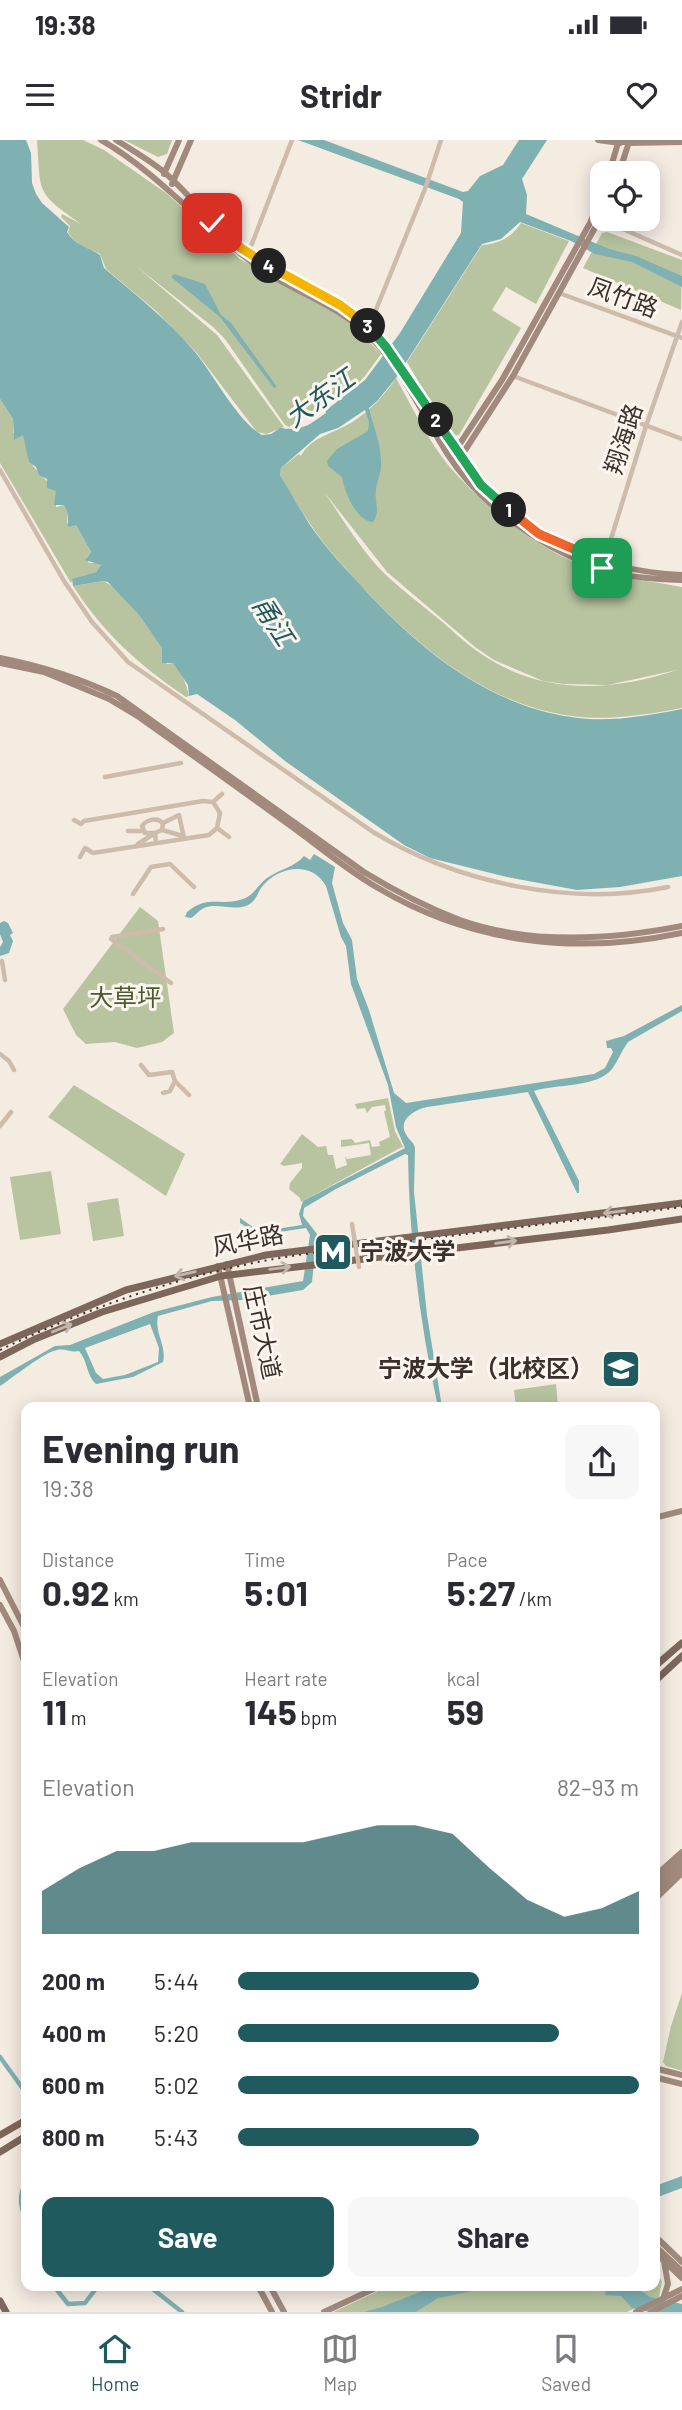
<!DOCTYPE html>
<html lang="en">
<head>
<meta charset="utf-8">
<style>
	body { margin:0; font-family:Barlow,"Noto Sans SC",sans-serif; background:#f7f7f7; color:#2b2b33; height:100vh; display:flex; flex-direction:column; font-size:26px; white-space:nowrap }
	* { box-sizing:border-box; margin:0 }
	p { font-size:23px; color:#7c7c81 }
	.icon { flex:none; width:38px; height:38px; fill:none; stroke:currentColor; stroke-width:2; stroke-linecap:round; stroke-linejoin:round }
	.map { position:relative; flex:1; overflow:hidden }
	.drawer { position:absolute; left:21px; top:1262px; width:639px; height:889px; display:flex; flex-direction:column; background:#fff; border-radius:14px; box-shadow:0 4px 18px #0003 }
	.drawer>* { flex:none }
	.tools { position:absolute; left:590px; top:21px; display:grid; gap:14px }
	.tools a { display:grid; place-items:center; width:70px; height:70px; border-radius:14px; background:#fff; box-shadow:0 4px 18px #0003; font-size:35px }
	.pin { position:absolute; display:grid; place-items:center; width:60px; height:60px; color:#fff; margin:-30px; border-radius:14px; box-shadow:0 4px 10px #0006 }
	.km { position:absolute; width:35px; height:35px; margin:-18px; border-radius:50%; background:#222; color:#fff; font-size:19px; line-height:35px; text-align:center }
	.round { display:grid; place-items:center; flex:none; width:74px; height:74px; border-radius:14px; background:#f7f7f7 }
	.overview { display:flex; align-items:center; justify-content:space-between; height:119px; padding:0 21px }
	h1 { font-size:38px; font-weight:700; line-height:52px }
	.metrics { display:grid; grid-template-columns:repeat(3,1fr); gap:10px; height:119px; padding:7px 21px }
	.metrics div { display:grid; align-content:center }
	.metrics b { font-size:35px; font-weight:700 }
	.metrics small { font-size:19px; font-weight:400 }
	.metrics p { font-size:19px }
	.chart { height:196px; padding:14px 21px }
	.chart p { display:flex; justify-content:space-between }
	.chart svg { width:100%; height:126px; margin-top:7px; fill:#1f5a5e; opacity:.7 }
	.cta { display:flex; gap:14px; margin-top:auto; padding:14px 21px }
	.cta a { flex:1; height:80px; border-radius:14px; background:#1f5a5e; color:#fff; font-size:28px; font-weight:700; line-height:80px; text-align:center }
	.cta a+a { background:#f7f7f7; color:#2b2b33 }
	ul { padding:0 21px; list-style:none; font-size:23px }
	li { display:grid; grid-template-columns:112px 84px 1fr; align-items:center; height:52px }
	li i { height:18px; border-radius:9px; background:#1f5a5e }
	.status { display:flex; justify-content:space-between; align-items:center; height:49px; padding:0 35px; background:#fff; direction:ltr }
	.status svg { height:19px; fill:currentColor }
	header { display:flex; justify-content:space-between; align-items:center; height:91px; padding:0 21px; background:#fff; font-size:32px; font-weight:700 }
	.dock { display:flex; justify-content:space-around; align-items:center; height:98px; border-top:2px solid #e1e1e2; background:#fff; font-size:19px; color:#7c7c81 }
	.dock a { display:grid; justify-items:center; gap:4px }
	.dock .active { color:#1f5a5e }
	.map>svg:first-child { display:block }
	.green { fill:#b8c4a0; fill-rule:evenodd }
	.water { fill:#7fb0b2; fill-rule:evenodd }
	.lines { fill:none; stroke-linecap:round; stroke-linejoin:round }
	.canal { stroke:#7fb0b2; stroke-width:4.5 }
	.street { stroke:#cdbbac; stroke-width:4.5 }
	.secondary { stroke:#a18a7d; stroke-width:6 }
	.primary { stroke:#7d675c; stroke-width:7 }
	.rail { stroke:#3b302b; stroke-width:2; stroke-dasharray:2 5; stroke-linecap:butt }
	.street-bridge { stroke:#cdbbac; stroke-width:4.5 }
	.oneway { stroke:#c2b5ac }
	.split-1-casing { stroke:#fff; stroke-width:14 }
	.split-2-casing { stroke:#fff; stroke-width:14 }
	.split-3-casing { stroke:#fff; stroke-width:14 }
	.split-4-casing { stroke:#fff; stroke-width:14 }
	.split-5-casing { stroke:#fff; stroke-width:14 }
	.split-1 { stroke:#f0652b; stroke-width:9 }
	.split-2 { stroke:#22a559; stroke-width:9 }
	.split-3 { stroke:#22a559; stroke-width:9 }
	.split-4 { stroke:#f5b400; stroke-width:9 }
	.split-5 { stroke:#f5b400; stroke-width:9 }
	.labels { text-anchor:middle; stroke-width:6; stroke-linejoin:round; paint-order:stroke }
	.street-label { font-size:24px; fill:#3b302b; stroke:#fbf5ee }
	.park-label { font-size:24px; fill:#4a5a2e; stroke:#fbf5ee }
	.poi-label { font-size:24px; font-weight:bold; fill:#3b302b; stroke:#fbf5ee; text-anchor:start }
	.water-label { font-size:26px; font-style:italic; fill:#1f5a5e; stroke:#fbf5ee }
</style>
</head>
<body>
<div class="status"><b>19:38</b><svg viewBox="0 0 49 12"><path d="M0 12V9h3v3zM5 12V6h3v6zM10 12V3h3v9zM15 12V0h3v12zM26 1h20v11H26zM47 4h2v5h-2z"/></svg></div>
<header><svg class="icon" aria-label="menu" viewBox="0 0 24 24"><path d="M4 6h16M4 12h16M4 18h16"/></svg>Stridr<svg class="icon" aria-label="heart" viewBox="0 0 24 24"><path d="M12 20l-8-8c-3-5 5-10 8-4 3-6 11-1 8 4z"/></svg></header>
<div class="map">
<svg width="682" height="2172" viewBox="0 0 682 2172">
	<rect width="100%" height="100%" fill="#f4ebe1"/>
	<path class="green" d="M 37,0 L 83,0 L 104,10 L 166,53 L 240,119 L 334,171 L 354,186 L 381,214 L 365,236 L 352,250 L 332,259 L 289,287 L 285,285 L 225,199 L 213,187 L 136,126 L 217,195 L 284,287 L 266,294 L 257,292 L 196,212 L 156,171 L 106,129 L 100,114 C 88,108 75,105 68,92 L 70,86 L 61,77 L 62,74 L 81,84 C 35,51 41,55 37,0 Z
		M 124,0 L 172,0 L 167,14 L 158,17 Z
		M 521,83 L 569,101 L 536,164 L 506,147 L 492,170 L 521,188 L 459,295 L 453,296 L 448,292 L 407,222 L 482,105 C 499,104 512,97 521,83 Z
		M 607,92 L 682,120 L 681,170 L 583,128 L 602,93 Z
		M 396,238 C 414,270 431,307 456,334 C 490,372 544,413 592,429 C 621,439 652,441 682,447 L 682,568 C 645,575 608,581 571,576 C 483,564 412,502 355,439 C 340,422 323,404 311,385 C 300,369 290,352 280,335 L 281,328 L 299,314 L 301,316 C 309,300 327,295 339,289 C 362,279 382,259 396,238 ZM 325,353 L 387,432 L 475,507 L 494,520 L 543,541 L 564,544 L 608,545 L 677,530 C 608,553 538,555 477,511 C 464,502 452,490 440,480 C 422,465 403,451 386,435 C 362,412 344,381 325,353 Z
		M 0,259 L 13,279 L 13,293 L 23,295 L 33,326 L 56,351 L 56,367 L 64,365 L 68,373 L 67,383 L 76,385 L 91,412 L 86,418 L 89,423 L 98,423 L 101,425 L 96,432 L 73,439 L 71,443 L 0,323 Z
		M 103,441 C 122,448 153,490 162,508 C 165,514 164,519 167,524 L 173,523 C 183,533 186,544 189,556 L 186,557 C 139,525 104,494 73,446 Z
		M 140,767 L 158,781 L 174,893 L 162,902 L 137,908 L 115,902 L 86,904 L 76,895 L 63,869 Z
		M 74,945 L 185,1014 L 166,1056 L 48,977 Z
		M 388,958 L 395,991 L 404,1009 L 402,1007 L 301,1062 L 300,1058 L 289,1049 L 290,1043 L 302,1028 L 302,1023 L 284,1026 L 280,1024 L 302,994 L 318,1007 L 326,1006 L 328,1015 L 333,1015 L 336,1029 L 347,1025 L 345,1016 L 347,1019 L 371,1015 L 369,1003 L 341,1007 L 341,1000 L 352,999 L 355,1003 L 370,1000 L 372,1007 L 380,1006 L 379,1002 L 390,997 L 384,971 L 386,971 L 385,965 L 372,967 L 367,973 L 365,968 L 357,969 L 355,964 Z
		M 51,1031 L 61,1094 L 20,1100 L 10,1037 Z
		M 118,1058 L 124,1096 L 93,1101 L 87,1063 Z
		M 556,1244 L 558,1266 L 516,1267 L 514,1250 Z
		M 682,1853 L 682,1931 L 666,1926 L 663,1922 L 671,1886 Z
		M 655,2130 L 662,2141 L 659,2157 L 627,2172 L 333,2172 L 389,2146 L 654,2146 Z"/>
	<path class="water" d="M 0,0 L 26,0 L 31,13 L 32,43 L 36,54 L 42,63 L 69,87 L 67,92 C 75,105 88,107 100,115 L 104,128 C 136,155 168,180 195,212 C 213,234 239,283 262,295 L 271,294 L 280,288 C 303,291 307,286 326,273 L 325,271 L 365,240 L 400,193 L 461,93 L 463,62 L 459,59 L 298,0 L 324,0 L 463,52 L 468,51 L 480,36 L 503,25 L 519,0 L 547,0 L 522,39 L 527,55 L 526,74 L 609,109 L 636,116 L 682,136 L 682,147 L 632,122 L 595,114 L 571,101 L 520,82 L 501,99 L 482,104 L 396,238 L 377,261 L 369,268 C 373,286 381,303 381,322 C 382,331 377,340 376,350 C 374,362 381,370 373,382 C 356,381 344,351 342,337 L 328,326 L 327,321 L 337,309 L 368,291 L 369,282 L 365,270 L 338,288 L 320,294 L 281,328 L 280,335 C 290,351 300,369 310,385 C 323,404 339,422 355,439 C 412,503 483,564 571,577 C 608,583 645,576 682,569 L 682,736 L 620,747 L 577,750 L 507,737 L 430,718 L 404,705 L 285,621 L 235,580 L 197,554 L 189,556 L 188,545 L 173,523 L 162,523 L 162,508 L 140,476 L 108,442 L 103,441 L 73,446 L 72,439 L 96,432 L 101,425 L 85,420 L 91,412 L 76,385 L 68,387 L 68,374 L 64,365 L 54,365 L 56,351 L 47,348 L 47,339 L 39,335 L 36,327 L 29,322 L 23,295 L 14,300 L 13,279 L 0,259 Z
		M 174,134 L 205,144 L 221,175 L 231,183 L 277,247 L 274,248 L 220,177 L 171,137 Z
		M 314,714 L 335,727 L 332,743 L 343,783 L 352,800 L 357,839 L 369,870 L 394,953 L 406,963 L 594,934 L 605,928 L 613,912 L 611,908 L 607,908 L 606,901 L 624,896 L 682,865 L 682,871 L 628,902 C 622,910 618,921 612,929 C 597,948 555,944 534,951 L 579,1041 L 579,1053 L 577,1053 L 528,952 L 427,967 C 416,969 397,980 406,994 C 409,1001 413,1000 415,1008 L 414,1052 L 427,1175 L 442,1267 L 438,1267 C 420,1184 409,1100 408,1015 L 405,1014 L 336,1049 L 304,1068 L 303,1076 L 317,1094 L 312,1142 L 303,1150 L 244,1160 L 212,1161 L 158,1176 C 154,1192 167,1206 163,1222 L 133,1237 L 96,1244 C 86,1235 88,1221 79,1211 C 71,1213 65,1208 57,1210 C 44,1212 14,1237 0,1246 L 0,1237 L 55,1206 L 70,1205 L 154,1172 L 212,1157 L 303,1141 L 310,1095 L 306,1088 L 259,1095 L 240,1083 L 240,1078 L 257,1090 L 263,1091 L 302,1085 L 299,1074 L 303,1061 L 405,1008 L 396,987 L 388,945 L 351,844 L 346,806 L 341,797 L 326,746 C 312,720 277,726 261,748 C 257,754 256,761 248,765 C 234,772 218,762 204,768 C 199,770 196,775 191,778 L 185,777 L 187,772 C 209,754 219,767 243,759 C 254,756 258,744 267,738 C 280,729 295,727 304,716 L 310,720 ZM 150,1184 L 159,1208 L 158,1222 L 125,1235 L 103,1239 L 96,1233 L 85,1208 Z
		M 4,781 L 8,783 L 13,793 L 10,795 L 13,801 L 9,813 L 0,816 L 0,807 L 3,802 L 0,794 L 0,783 Z
		M 682,2036 L 682,2048 L 655,2058 L 655,2046 Z
		M 435,2146 L 485,2146 L 473,2151 L 438,2158 L 416,2172 L 364,2172 L 382,2167 Z
		M 609,2146 L 633,2146 L 650,2157 L 682,2164 L 682,2172 L 649,2172 L 632,2168 L 621,2156 L 604,2155 Z"/>
	<g class="lines">
		<path class="canal" d="M 0,1917 L 26,1953
			M 26,2043 C 18,2056 21,2067 26,2081
			M 54,2146 L 68,2164 L 85,2163 L 98,2146
			M 149,2146 L 182,2172"/>
		<path class="street" d="M 600,79 L 682,115
			M 248,114 L 292,0
			M 559,153 L 682,198
			M 369,187 L 425,49 L 441,0
			M 513,236 L 682,299
			M 0,330 L 64,441 L 92,482 L 128,522 L 373,692 C 458,743 570,767 668,747
			M 602,428 L 646,286 L 682,182
			M 105,637 L 181,623
			M 213,662 L 220,673 L 217,688
			M 74,680 L 81,684 L 84,681 L 203,661 L 213,662 L 222,654
			M 163,683 L 179,675 L 184,698
			M 162,690 L 163,683 C 157,677 147,679 142,686 L 145,693 L 155,693 L 162,690 L 183,696
			M 128,691 L 142,691
			M 138,704 L 155,693 L 156,703
			M 80,717 L 85,708 L 93,713 L 209,695 L 217,688 L 229,697
			M 133,754 L 151,727 L 170,724 L 194,747
			M 112,797 L 163,789
			M 111,799 L 171,843
			M 2,821 L 5,840
			M 0,914 L 9,921 L 14,930
			M 141,925 L 149,935 L 172,932 L 175,941 L 189,955
			M 163,953 L 170,951 L 175,941
			M 0,986 L 11,972"/>
		<path class="secondary" d="M 101,0 C 160,34 202,87 257,126 C 296,154 336,162 373,200 C 404,232 424,277 448,315 C 482,368 549,413 608,431 C 632,438 658,439 682,440
			M 116,0 C 132,10 149,20 164,32 C 192,56 214,88 244,110 C 283,139 335,153 370,188 C 405,223 427,269 455,309 C 511,390 584,430 682,435
			M 598,0 L 620,3
			M 621,0 L 628,3 L 682,2
			M 609,33 L 619,0
			M 619,33 L 629,2
			M 164,34 L 179,0
			M 172,44 L 191,0
			M 455,311 L 502,240 L 590,83 L 602,55
			M 460,318 L 513,236 L 602,75
			M 0,518 C 41,526 79,538 117,556 L 364,732 C 395,751 426,767 460,780 C 530,805 610,800 682,786
			M 0,523 L 44,532 L 109,559 L 139,577 C 190,613 241,650 291,686 C 320,707 347,730 378,748 C 472,804 577,815 682,793
			M 227,1124 L 258,1267
			M 218,1126 L 250,1267
			M 654,1378 L 682,1371
			M 0,1440 L 26,1491
			M 0,1465 L 14,1491 L 26,1527
			M 654,1737 L 682,1712
			M 654,1744 L 682,1719
			M 654,1752 L 682,1726
			M 654,1760 L 682,1733
			M 654,1928 L 682,1935
			M 654,1937 L 682,1944
			M 654,2095 L 682,2122
			M 654,2105 L 682,2131
			M 654,2111 L 682,2138
			M 664,2121 L 668,2144 L 664,2156
			M 258,2146 L 272,2172
			M 270,2146 L 284,2172
			M 324,2172 L 380,2146
			M 636,2172 L 682,2149
			M 651,2172 L 682,2156"/>
		<path class="primary" d="M 0,1204 L 126,1150 L 266,1115 L 682,1063
			M 0,1217 L 35,1199 L 102,1172 L 221,1136 L 608,1090 L 682,1079
			M 654,1527 L 682,1503
			M 654,1542 L 682,1516
			M 0,1995 L 26,1980
			M 0,2012 L 26,1996
			M 0,2161 L 6,2172"/>
		<path class="rail" d="M 0,1210 C 95,1164 194,1131 298,1115 L 682,1067"/>
		<path class="street-bridge" d="M 352,1084 L 359,1127"/>
	</g>
	<defs><path id="oneway-shaft" d="M-6 0H5M1.5-3L5.5 0L1.5 3" fill="none" stroke-width="1.6" stroke-linecap="round" stroke-linejoin="round" transform="scale(1.75)"/></defs>
	<g class="oneway">
		<use href="#oneway-shaft" transform="translate(614 1072) rotate(173)"/>
		<use href="#oneway-shaft" transform="translate(506 1102) rotate(-7)"/>
		<use href="#oneway-shaft" transform="translate(280 1128) rotate(-7)"/>
		<use href="#oneway-shaft" transform="translate(185 1134) rotate(167)"/>
		<use href="#oneway-shaft" transform="translate(62 1188) rotate(-22)"/>
	</g>
	<g class="lines">
		<g class="split-1-casing">
			<path id="split-1" d="M 509,370 L 539,394 L 604,422 L 602,428"/>
		</g>
		<g class="split-2-casing">
			<path id="split-2" d="M 436,280 L 481,345 L 509,370"/>
		</g>
		<g class="split-3-casing">
			<path id="split-3" d="M 368,186 L 386,207 L 436,280"/>
		</g>
		<g class="split-4-casing">
			<path id="split-4" d="M 269,126 L 340,165 L 368,186"/>
		</g>
		<g class="split-5-casing">
			<path id="split-5" d="M 212,83 L 241,108 L 269,126"/>
		</g>
		<use href="#split-1" class="split-1"/>
		<use href="#split-2" class="split-2"/>
		<use href="#split-3" class="split-3"/>
		<use href="#split-4" class="split-4"/>
		<use href="#split-5" class="split-5"/>
	</g>
	<defs>
		<g id="metro-square" transform="scale(2.0125)"><rect x="-9" y="-9" width="18" height="18" rx="4" fill="#1f5a5e" stroke="#fbf5ee"/><path d="M-5.5 5V-5H-3L0 0L3-5H5.5V5H3V-.5L0 4L-3-.5V5Z" fill="#fff"/></g>
		<g id="university-square" transform="scale(2.0125)"><rect x="-9" y="-9" width="18" height="18" rx="4" fill="#1f5a5e" stroke="#fbf5ee"/><path d="M0-5L7-2L0 1L-7-2ZM-4 1L0 2.5L4 1V4Q0 6-4 4Z" fill="#fff"/></g>
	</defs>
	<g fill-rule="evenodd">
		<use href="#metro-square" x="333" y="1112"/>
		<use href="#university-square" x="621" y="1229"/>
	</g>
	<g class="labels">
		<g class="street-label">
			<text transform="translate(623 158) rotate(20)" y="8">凤竹路</text>
			<text transform="translate(624 299) rotate(-72)" y="8">翔海路</text>
			<text transform="translate(248 1101) rotate(-11)" y="8">风华路</text>
			<text transform="translate(262 1192) rotate(78)" y="8">庄市大道</text>
		</g>
		<g class="park-label">
			<text x="125" y="866">大草坪</text>
		</g>
		<g class="poi-label">
			<text x="360" y="1120">宁波大学</text>
			<text x="594" y="1237" text-anchor="end">宁波大学（北校区）</text>
		</g>
		<g class="water-label">
			<text transform="translate(320 258) rotate(-36)" y="9">大东江</text>
			<text transform="translate(273 481) rotate(57)" y="9">甬江</text>
		</g>
	</g>
</svg>
<div class="tools">
<a><svg class="icon" aria-label="locate" viewBox="0 0 24 24"><circle cx="12" cy="12" r="6"/><path d="M12 2v4M12 18v4M2 12h4M18 12h4"/></svg></a>
</div>
<div class="pin" style="left:602px;top:428px;background:#1e9e55"><svg class="icon" aria-label="arrive" viewBox="0 0 24 24"><path d="M6 21V4h12l-3 4 3 4H6"/></svg></div>
<div class="pin" style="left:212px;top:83px;background:#d93025"><svg class="icon" aria-label="check" viewBox="0 0 24 24"><path d="M5 12l5 5 9-10"/></svg></div>
<b class="km" style="left:509px;top:370px">1</b>
<b class="km" style="left:436px;top:280px">2</b>
<b class="km" style="left:368px;top:186px">3</b>
<b class="km" style="left:269px;top:126px">4</b>
<section class="drawer">
<div class="overview"><div><h1>Evening run</h1><p>19:38</p></div><a class="round"><svg class="icon" aria-label="share" viewBox="0 0 24 24"><path d="M12 15V3M7 8l5-5 5 5M5 13v7h14v-7"/></svg></a></div>
<div class="metrics">
<div><p>Distance</p><b>0.92<small> km</small></b></div>
<div><p>Time</p><b>5:01</b></div>
<div><p>Pace</p><b>5:27<small> /km</small></b></div>
</div>
<div class="metrics">
<div><p>Elevation</p><b>11<small> m</small></b></div>
<div><p>Heart rate</p><b>145<small> bpm</small></b></div>
<div><p>kcal</p><b>59</b></div>
</div>
<div class="chart"><p><span>Elevation</span>82–93 m</p>
<svg viewBox="0 0 160 44" preserveAspectRatio="none"><path d="M0 44V29L10 21L20 15L30 15L40 12L50 12L60 12L70 12L80 9L90 6L100 6L110 9L120 21L130 32L140 38L150 35L160 29V44z"/></svg>
</div>
<ul>
<li><b>200 m</b>5:44<i style="width:60%"></i></li>
<li><b>400 m</b>5:20<i style="width:80%"></i></li>
<li><b>600 m</b>5:02<i style="width:100%"></i></li>
<li><b>800 m</b>5:43<i style="width:60%"></i></li>
</ul>
<div class="cta"><a>Save</a><a>Share</a></div>
</section>
</div>
<nav class="dock">
<a class="active"><svg class="icon" aria-label="home" viewBox="0 0 24 24"><path d="M3 11l9-7 9 7M6 9v11h12V9"/></svg>Home</a>
<a><svg class="icon" aria-label="map" viewBox="0 0 24 24"><path d="M3 6l6-2 6 2 6-2v14l-6 2-6-2-6 2zM9 4v14M15 6v14"/></svg>Map</a>
<a><svg class="icon" aria-label="saved" viewBox="0 0 24 24"><path d="M7 4h10v16l-5-4-5 4z"/></svg>Saved</a>
</nav>
</body>
</html>
